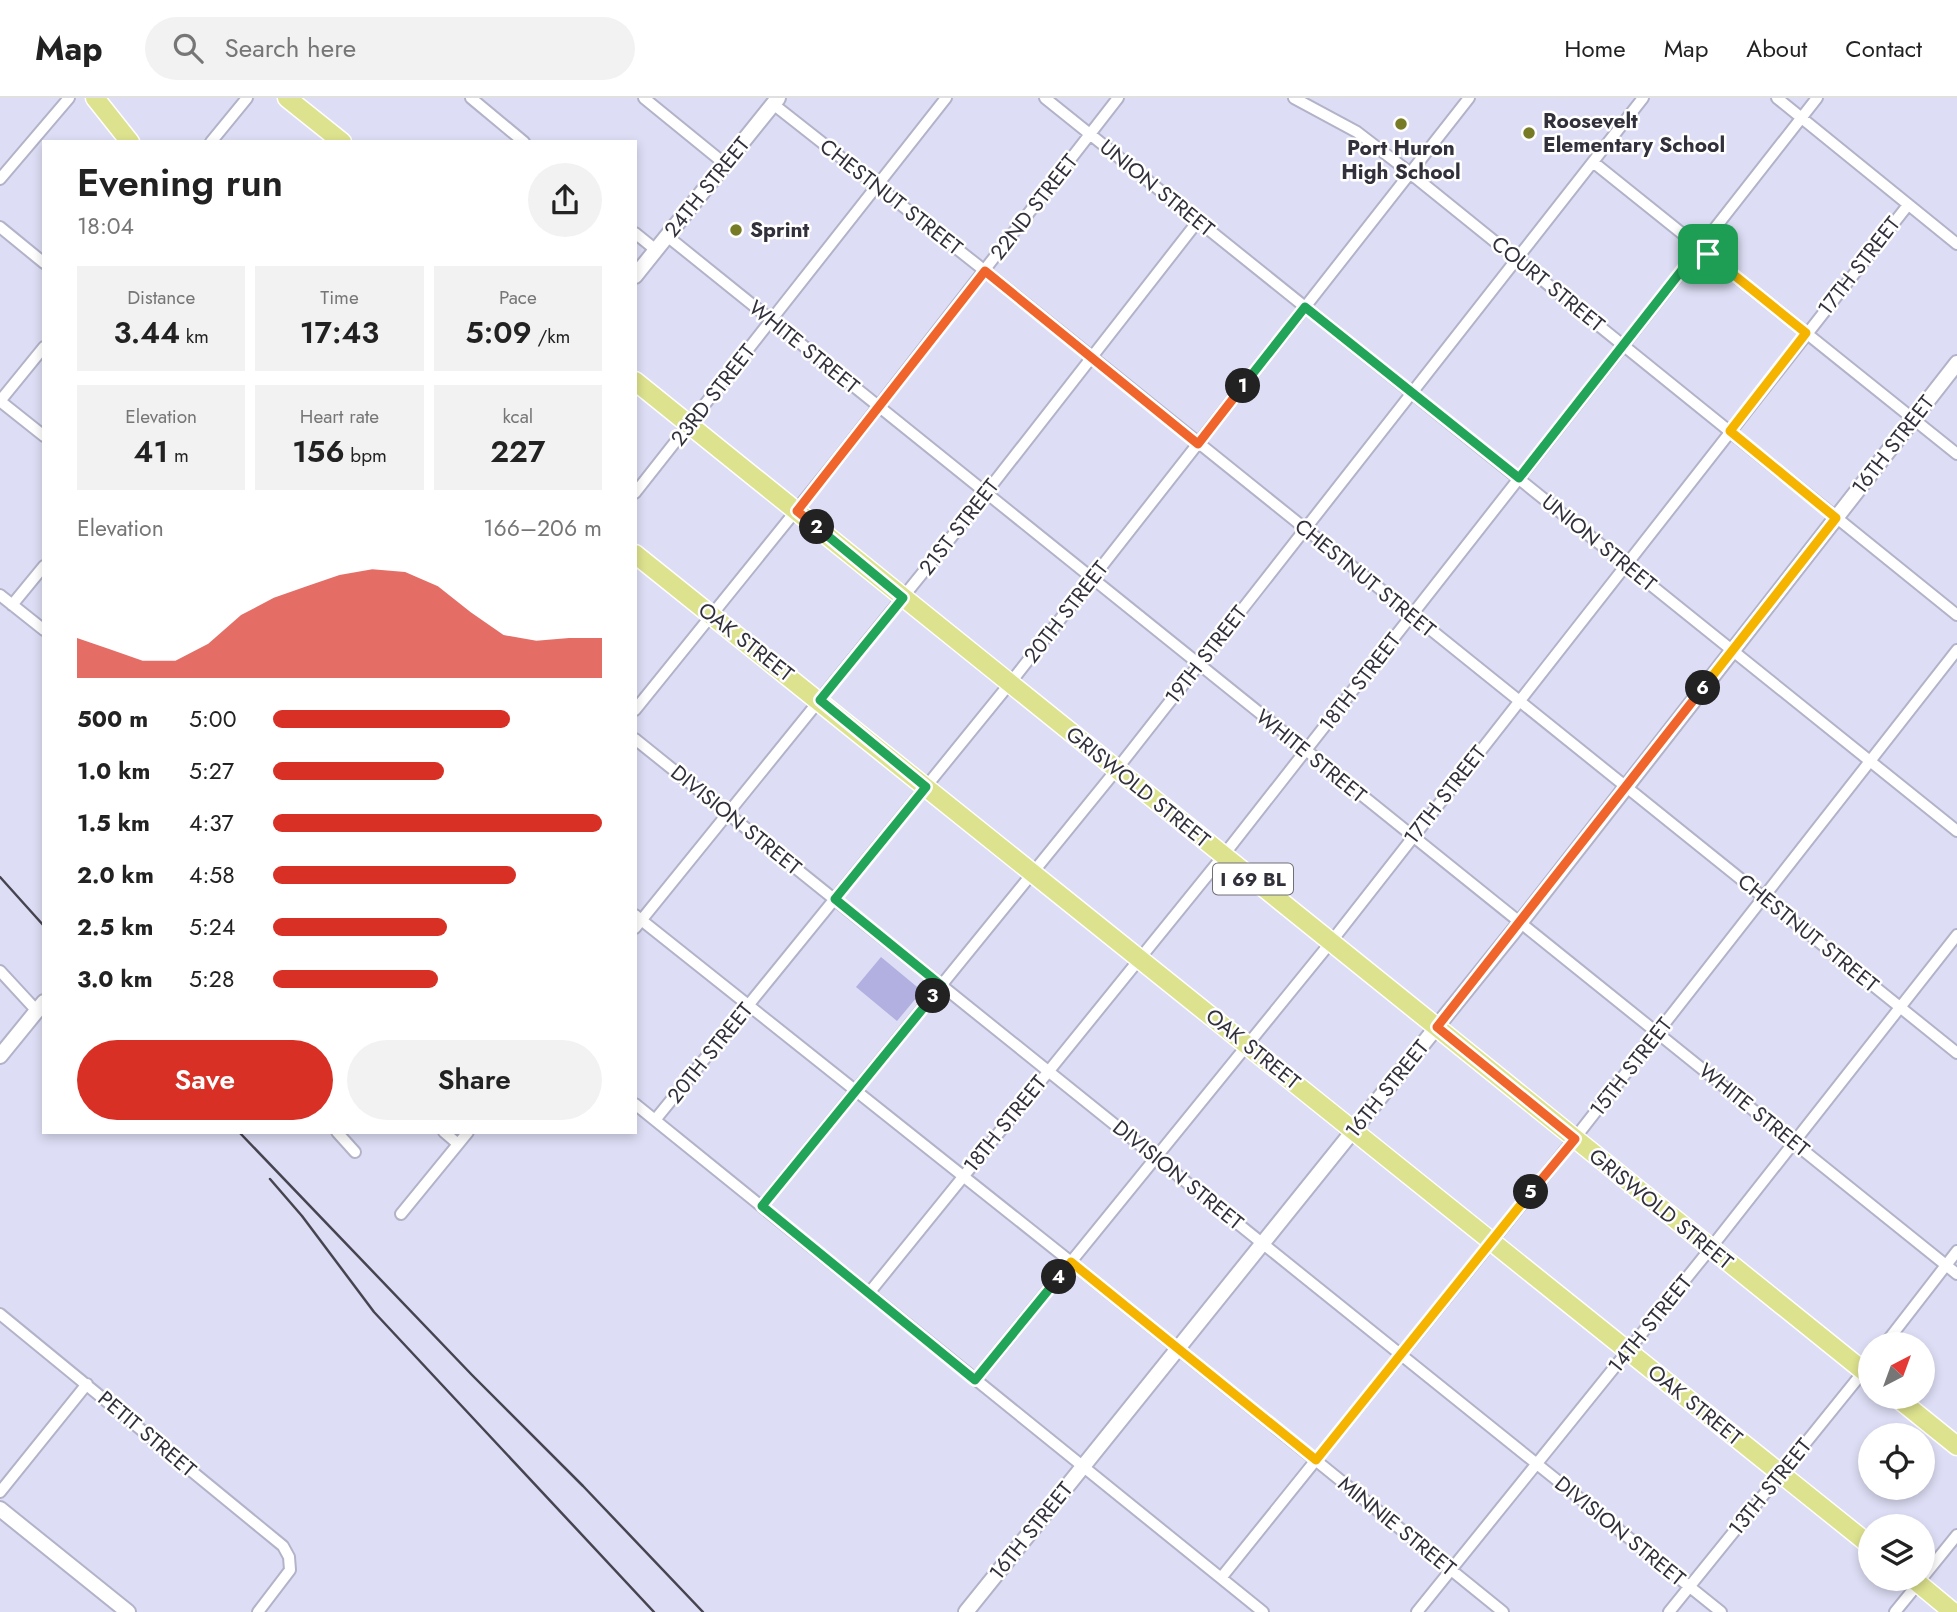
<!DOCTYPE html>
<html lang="en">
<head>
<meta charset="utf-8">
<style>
	body { margin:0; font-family:Jost,sans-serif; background:#f2f2f2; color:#222; height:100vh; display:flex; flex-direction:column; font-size:26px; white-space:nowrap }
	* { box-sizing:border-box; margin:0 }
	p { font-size:23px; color:#767676 }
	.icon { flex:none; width:38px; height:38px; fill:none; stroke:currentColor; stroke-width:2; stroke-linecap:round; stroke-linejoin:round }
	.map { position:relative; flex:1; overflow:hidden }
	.panel { position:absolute; left:42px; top:42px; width:595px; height:994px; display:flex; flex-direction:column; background:#fff; border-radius:0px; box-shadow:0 4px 10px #0003 }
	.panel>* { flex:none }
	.needle { width:46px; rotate:41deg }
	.buttons { position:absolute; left:1858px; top:1234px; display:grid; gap:14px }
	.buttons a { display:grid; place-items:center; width:77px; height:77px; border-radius:50%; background:#fff; box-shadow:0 4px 10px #0003; font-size:35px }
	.pin { position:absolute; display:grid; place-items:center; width:60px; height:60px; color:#fff; margin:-30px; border-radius:14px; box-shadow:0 4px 10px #0006 }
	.km { position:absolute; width:35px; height:35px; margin:-18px; border-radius:50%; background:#222; color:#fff; font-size:19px; line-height:35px; text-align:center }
	.round { display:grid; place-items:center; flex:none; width:74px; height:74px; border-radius:37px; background:#f2f2f2 }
	.overview { display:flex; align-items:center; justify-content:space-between; height:119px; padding:0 35px }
	h1 { font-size:38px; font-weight:600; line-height:52px }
	.metrics { display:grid; grid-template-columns:repeat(3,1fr); gap:10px; height:119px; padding:7px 35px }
	.metrics div { display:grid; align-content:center; border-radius:0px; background:#f2f2f2; text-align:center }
	.metrics b { font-size:30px; font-weight:600 }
	.metrics small { font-size:19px; font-weight:400 }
	.metrics p { font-size:19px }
	.chart { height:196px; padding:14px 35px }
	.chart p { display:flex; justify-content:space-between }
	.chart svg { width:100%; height:126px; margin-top:7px; fill:#d93025; opacity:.7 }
	.cta { display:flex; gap:14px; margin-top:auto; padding:14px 35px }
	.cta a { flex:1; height:80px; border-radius:42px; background:#d93025; color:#fff; font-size:28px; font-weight:600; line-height:80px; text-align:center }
	.cta a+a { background:#f2f2f2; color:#222 }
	ul { padding:0 35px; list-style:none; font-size:23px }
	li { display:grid; grid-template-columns:112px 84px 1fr; align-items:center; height:52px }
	li i { height:18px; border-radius:9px; background:#d93025 }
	header { display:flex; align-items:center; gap:42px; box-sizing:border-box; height:98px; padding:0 35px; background:#fff; border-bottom:2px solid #e0e0e0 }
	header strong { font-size:33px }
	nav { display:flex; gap:38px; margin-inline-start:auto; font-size:24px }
	.search { width:490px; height:63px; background:#f2f2f2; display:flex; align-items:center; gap:18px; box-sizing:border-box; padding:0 24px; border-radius:38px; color:#767676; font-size:26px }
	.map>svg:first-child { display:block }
	.green { fill:#b1b0e0 }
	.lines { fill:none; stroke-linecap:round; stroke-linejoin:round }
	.minor-casing { stroke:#b2b2c9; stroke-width:14 }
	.tertiary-casing { stroke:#b2b2c9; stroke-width:18 }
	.primary-casing { stroke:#fff; stroke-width:21 }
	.minor { stroke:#fff; stroke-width:10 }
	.tertiary { stroke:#fff; stroke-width:14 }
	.primary { stroke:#dde28e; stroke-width:18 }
	.rail { stroke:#454450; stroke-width:2.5 }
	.split-1-casing { stroke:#fff; stroke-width:14 }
	.split-2-casing { stroke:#fff; stroke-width:14 }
	.split-3-casing { stroke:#fff; stroke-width:14 }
	.split-4-casing { stroke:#fff; stroke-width:14 }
	.split-5-casing { stroke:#fff; stroke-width:14 }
	.split-6-casing { stroke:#fff; stroke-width:14 }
	.split-7-casing { stroke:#fff; stroke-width:14 }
	.split-1 { stroke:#22a559; stroke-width:9 }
	.split-2 { stroke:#f0652b; stroke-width:9 }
	.split-3 { stroke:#22a559; stroke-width:9 }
	.split-4 { stroke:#22a559; stroke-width:9 }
	.split-5 { stroke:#f5b400; stroke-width:9 }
	.split-6 { stroke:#f0652b; stroke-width:9 }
	.split-7 { stroke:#f5b400; stroke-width:9 }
	.poi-dot { fill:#777b25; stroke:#fff; stroke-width:2.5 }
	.labels { text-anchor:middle; stroke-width:5; stroke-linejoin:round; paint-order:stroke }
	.shield { fill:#fff; stroke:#706f76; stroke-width:2 }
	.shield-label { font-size:19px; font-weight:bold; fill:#32313b }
	.poi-label { font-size:21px; font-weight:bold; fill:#32313b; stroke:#fff; text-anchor:start }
	.street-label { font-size:21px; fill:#32313b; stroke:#fff }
</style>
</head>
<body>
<header>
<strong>Map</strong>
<div class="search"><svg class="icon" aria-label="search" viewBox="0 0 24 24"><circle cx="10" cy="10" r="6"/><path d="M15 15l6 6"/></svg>Search here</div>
<nav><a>Home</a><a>Map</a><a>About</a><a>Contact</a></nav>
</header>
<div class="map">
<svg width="1957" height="1514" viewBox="0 0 1957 1514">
	<rect width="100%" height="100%" fill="#ddddf5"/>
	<path class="green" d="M 881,859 L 922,893 L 897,923 L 856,889 Z"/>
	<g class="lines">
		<g class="minor-casing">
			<path id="minor" d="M 471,0 L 524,44
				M 644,0 L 725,66
				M 1045,0 L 1957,733
				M 1294,0 L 1357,34 L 1400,67 L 1957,517
				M 1777,0 L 1957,146
				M 773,6 L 975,165 L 1957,955
				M 211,44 L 247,0
				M 1593,64 L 1957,356
				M 0,81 L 69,0
				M 0,129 L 44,165
				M 635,135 L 656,152
				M 667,138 L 1957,1176
				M 0,303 L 44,249
				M 0,303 L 44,338
				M 635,395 L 946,0
				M 0,497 L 44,532
				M 12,507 L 44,468
				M 635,612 L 840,358 L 1118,0
				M 635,641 L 1721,1514
				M 635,817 L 1071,1164 L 1503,1514
				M 635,830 L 946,446 L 1198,123
				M 0,873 L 37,913
				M 635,1006 L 1263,1514
				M 655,1022 L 1011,584 L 1469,0
				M 337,1034 L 355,1054
				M 444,1034 L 458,1046
				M 762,1108 L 1117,671 L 1643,0
				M 401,1116 L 468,1034
				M 869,1195 L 1223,758 L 1817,0
				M 0,1216 L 283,1448 L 289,1459 L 290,1472 L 258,1514
				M 1885,1246 L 1957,1153
				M 975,1282 L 1331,844 L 1908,107
				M 0,1394 L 87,1286
				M 1923,1479 L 1957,1437
				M 1221,1480 L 1575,1040 L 1957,552
				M 1417,1514 L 1710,1151 L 1957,837
				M 1669,1514 L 1871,1264
				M 1895,1514 L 1922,1481"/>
		</g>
		<g class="tertiary-casing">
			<path id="tertiary" d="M 635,178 L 778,0
				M 0,958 L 44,904
				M 0,1411 L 128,1514
				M 966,1514 L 1513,834 L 1957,265"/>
		</g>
		<g class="primary-casing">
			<path id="primary" d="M 95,0 L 130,44
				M 287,0 L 342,44
				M 635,283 L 1871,1279
				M 635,456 L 1871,1448
				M 1895,1298 L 1957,1348
				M 1912,1480 L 1953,1514"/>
		</g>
		<use href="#minor" class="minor"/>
		<use href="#tertiary" class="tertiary"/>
		<use href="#primary" class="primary"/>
		<path class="rail" d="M 0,779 L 44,828
			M 239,1034 L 472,1277 L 583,1388 L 703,1514
			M 270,1081 L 302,1118 L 374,1214 L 654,1514"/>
	</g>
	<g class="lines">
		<g class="split-1-casing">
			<path id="split-1" d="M 1243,288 L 1305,209 L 1519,380 L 1700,149 L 1708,156"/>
		</g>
		<g class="split-2-casing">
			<path id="split-2" d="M 817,429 L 797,413 L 985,173 L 1198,346 L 1243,288"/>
		</g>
		<g class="split-3-casing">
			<path id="split-3" d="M 817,429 L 903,500 L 820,602 L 926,689 L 835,801 L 942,888 L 933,898"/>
		</g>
		<g class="split-4-casing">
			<path id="split-4" d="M 933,898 L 762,1108 L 975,1282 L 1059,1179"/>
		</g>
		<g class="split-5-casing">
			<path id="split-5" d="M 1059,1179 L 1071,1164 L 1316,1362 L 1531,1094"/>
		</g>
		<g class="split-6-casing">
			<path id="split-6" d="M 1531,1094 L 1575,1041 L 1437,929 L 1703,590"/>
		</g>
		<g class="split-7-casing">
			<path id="split-7" d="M 1703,590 L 1836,420 L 1730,333 L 1806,235 L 1708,156"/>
		</g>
		<use href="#split-1" class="split-1"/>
		<use href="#split-2" class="split-2"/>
		<use href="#split-3" class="split-3"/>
		<use href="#split-4" class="split-4"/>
		<use href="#split-5" class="split-5"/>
		<use href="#split-6" class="split-6"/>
		<use href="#split-7" class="split-7"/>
	</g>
	<g class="poi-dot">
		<circle cx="1401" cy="26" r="7"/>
		<circle cx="1529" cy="35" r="7"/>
		<circle cx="736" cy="132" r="7"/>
	</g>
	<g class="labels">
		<rect class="shield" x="1213" y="765.5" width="80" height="31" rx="5"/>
		<g class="shield-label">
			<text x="1253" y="788">I 69 BL</text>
		</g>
		<g class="poi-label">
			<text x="1543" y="30">Roosevelt<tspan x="1543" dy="24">Elementary School</tspan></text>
			<text x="1401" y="57" text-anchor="middle">Port Huron<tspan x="1401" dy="24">High School</tspan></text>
			<text x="750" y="139">Sprint</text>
		</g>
		<g class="street-label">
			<text transform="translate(707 89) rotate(-51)" y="7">24TH STREET</text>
			<text transform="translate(1157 90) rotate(39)" y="7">UNION STREET</text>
			<text transform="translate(891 99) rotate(38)" y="7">CHESTNUT STREET</text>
			<text transform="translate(1034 109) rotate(-52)" y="7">22ND STREET</text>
			<text transform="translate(1859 168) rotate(-52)" y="7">17TH STREET</text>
			<text transform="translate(1548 186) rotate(39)" y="7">COURT STREET</text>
			<text transform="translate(804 249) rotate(39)" y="7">WHITE STREET</text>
			<text transform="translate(713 297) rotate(-52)" y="7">23RD STREET</text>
			<text transform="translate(1893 347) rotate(-52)" y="7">16TH STREET</text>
			<text transform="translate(959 429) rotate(-52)" y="7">21ST STREET</text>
			<text transform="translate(1599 445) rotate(39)" y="7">UNION STREET</text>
			<text transform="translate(1365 480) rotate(39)" y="7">CHESTNUT STREET</text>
			<text transform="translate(1066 514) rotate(-52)" y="7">20TH STREET</text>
			<text transform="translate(746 544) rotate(38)" y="7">OAK STREET</text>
			<text transform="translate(1206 557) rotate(-52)" y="7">19TH STREET</text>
			<text transform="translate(1360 584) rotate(-52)" y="7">18TH STREET</text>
			<text transform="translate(1311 658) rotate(39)" y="7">WHITE STREET</text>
			<text transform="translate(1138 689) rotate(39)" y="7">GRISWOLD STREET</text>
			<text transform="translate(1445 697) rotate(-52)" y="7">17TH STREET</text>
			<text transform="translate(736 722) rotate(39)" y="7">DIVISION STREET</text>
			<text transform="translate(1808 835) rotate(39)" y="7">CHESTNUT STREET</text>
			<text transform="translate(1253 951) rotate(39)" y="7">OAK STREET</text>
			<text transform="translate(710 955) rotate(-51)" y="7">20TH STREET</text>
			<text transform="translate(1631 969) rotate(-52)" y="7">15TH STREET</text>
			<text transform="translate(1387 991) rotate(-51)" y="7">16TH STREET</text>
			<text transform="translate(1754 1012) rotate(39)" y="7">WHITE STREET</text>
			<text transform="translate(1005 1026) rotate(-51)" y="7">18TH STREET</text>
			<text transform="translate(1178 1077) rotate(39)" y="7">DIVISION STREET</text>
			<text transform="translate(1661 1111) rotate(39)" y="7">GRISWOLD STREET</text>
			<text transform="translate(1650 1226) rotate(-51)" y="7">14TH STREET</text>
			<text transform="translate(1695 1307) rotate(39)" y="7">OAK STREET</text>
			<text transform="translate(147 1336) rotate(40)" y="7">PETIT STREET</text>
			<text transform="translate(1770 1389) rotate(-51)" y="7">13TH STREET</text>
			<text transform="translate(1397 1428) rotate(39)" y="7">MINNIE STREET</text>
			<text transform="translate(1031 1433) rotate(-51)" y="7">16TH STREET</text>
			<text transform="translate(1620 1433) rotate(39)" y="7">DIVISION STREET</text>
		</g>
	</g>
</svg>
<div class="buttons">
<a><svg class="needle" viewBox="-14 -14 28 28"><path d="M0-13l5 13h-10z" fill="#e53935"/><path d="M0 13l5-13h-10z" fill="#767676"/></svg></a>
<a><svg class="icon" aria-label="locate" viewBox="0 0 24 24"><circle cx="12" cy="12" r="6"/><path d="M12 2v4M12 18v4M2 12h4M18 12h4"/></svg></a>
<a><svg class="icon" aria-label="layers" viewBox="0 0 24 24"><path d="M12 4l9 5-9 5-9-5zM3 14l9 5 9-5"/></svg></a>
</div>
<div class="pin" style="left:1708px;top:156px;background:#1e9e55"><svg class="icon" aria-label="arrive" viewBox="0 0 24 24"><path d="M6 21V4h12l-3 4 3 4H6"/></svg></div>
<b class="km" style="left:1243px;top:288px">1</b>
<b class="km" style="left:817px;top:429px">2</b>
<b class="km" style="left:933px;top:898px">3</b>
<b class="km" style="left:1059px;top:1179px">4</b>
<b class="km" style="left:1531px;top:1094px">5</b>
<b class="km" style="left:1703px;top:590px">6</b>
<section class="panel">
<div class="overview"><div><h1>Evening run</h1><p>18:04</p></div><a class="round"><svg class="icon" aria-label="share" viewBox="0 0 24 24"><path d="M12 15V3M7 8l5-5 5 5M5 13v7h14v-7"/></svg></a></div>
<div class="metrics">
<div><p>Distance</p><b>3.44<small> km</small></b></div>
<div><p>Time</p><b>17:43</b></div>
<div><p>Pace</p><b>5:09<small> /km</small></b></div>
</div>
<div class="metrics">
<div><p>Elevation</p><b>41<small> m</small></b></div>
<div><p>Heart rate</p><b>156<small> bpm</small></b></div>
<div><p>kcal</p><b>227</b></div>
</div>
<div class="chart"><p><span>Elevation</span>166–206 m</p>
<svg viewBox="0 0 160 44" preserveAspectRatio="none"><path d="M0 44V30L10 34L20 38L30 38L40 32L50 22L60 16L70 12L80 8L90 6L100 7L110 12L120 21L130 29L140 31L150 30L160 30V44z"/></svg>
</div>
<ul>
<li><b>500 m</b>5:00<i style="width:72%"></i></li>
<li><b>1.0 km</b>5:27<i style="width:52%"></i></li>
<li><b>1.5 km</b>4:37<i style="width:100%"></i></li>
<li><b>2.0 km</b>4:58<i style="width:74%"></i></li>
<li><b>2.5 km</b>5:24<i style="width:53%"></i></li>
<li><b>3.0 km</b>5:28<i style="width:50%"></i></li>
</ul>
<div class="cta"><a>Save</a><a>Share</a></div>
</section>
</div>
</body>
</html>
